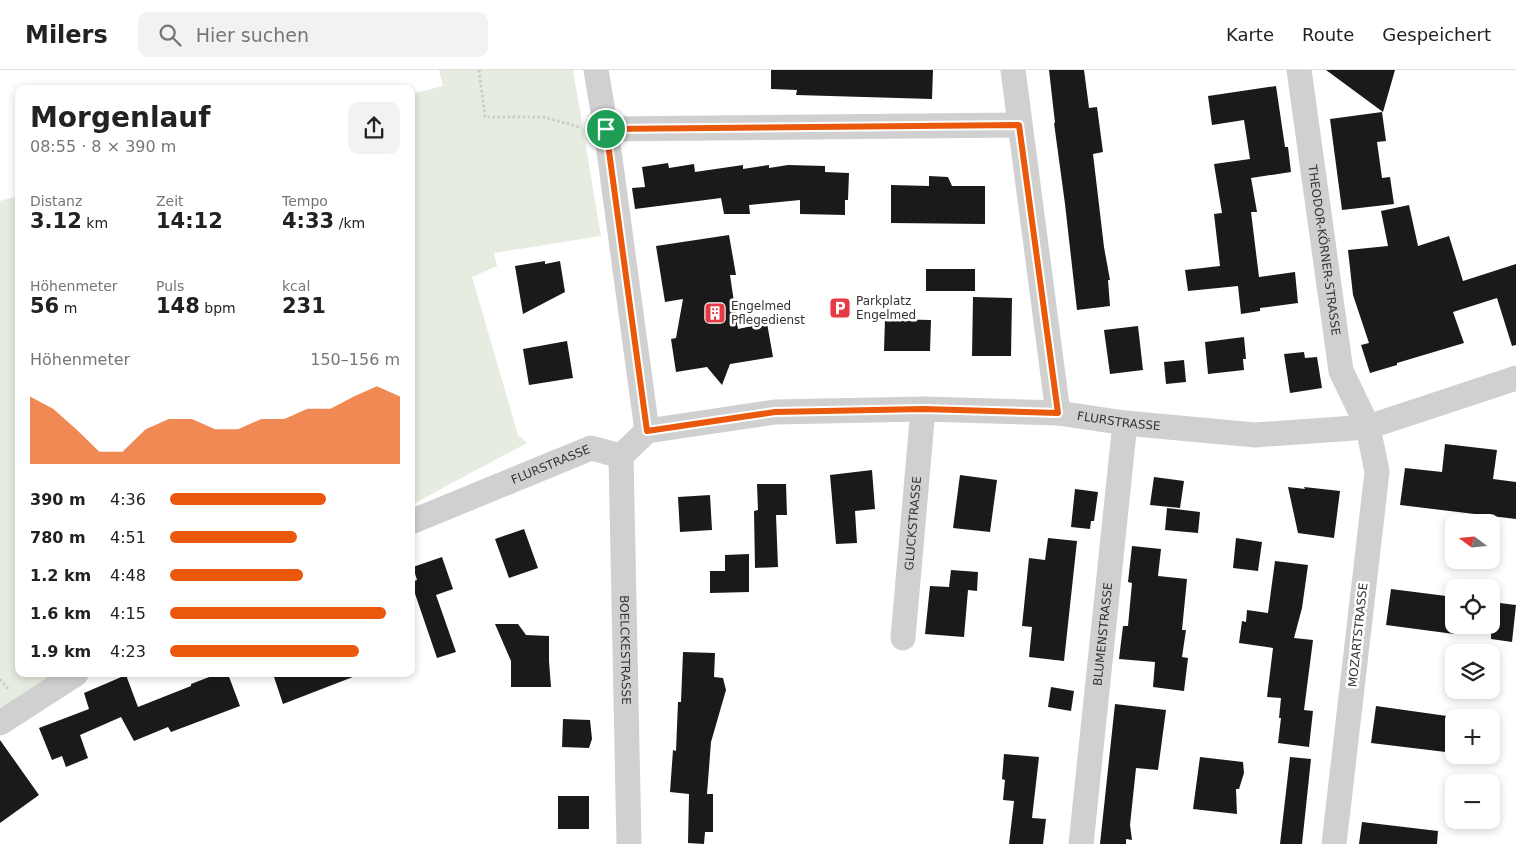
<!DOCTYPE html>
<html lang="de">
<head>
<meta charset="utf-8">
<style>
	body { margin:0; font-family:"DejaVu Sans",sans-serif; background:#f2f2f2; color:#222; height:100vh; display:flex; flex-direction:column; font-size:19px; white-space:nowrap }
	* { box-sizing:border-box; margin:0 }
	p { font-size:16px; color:#767676 }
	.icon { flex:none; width:28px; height:28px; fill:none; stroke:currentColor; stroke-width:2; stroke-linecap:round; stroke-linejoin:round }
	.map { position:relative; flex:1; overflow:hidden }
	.drawer { position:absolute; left:15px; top:15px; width:400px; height:592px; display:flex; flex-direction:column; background:#fff; border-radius:10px; box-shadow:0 2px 8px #0003 }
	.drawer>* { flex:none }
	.needle { width:32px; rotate:286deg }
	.tools { position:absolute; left:1445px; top:444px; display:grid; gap:10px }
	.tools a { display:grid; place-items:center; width:55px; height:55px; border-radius:10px; background:#fff; box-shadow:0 2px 8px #0003; font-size:25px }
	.pin { position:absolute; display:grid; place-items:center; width:42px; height:42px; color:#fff; margin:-21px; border:2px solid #fff; border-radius:50%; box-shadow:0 1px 5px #0007 }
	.round { display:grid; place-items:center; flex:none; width:52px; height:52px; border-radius:10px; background:#f2f2f2 }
	.headline { display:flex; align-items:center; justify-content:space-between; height:85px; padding:0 15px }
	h1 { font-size:28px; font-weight:700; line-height:38px }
	.stats { display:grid; grid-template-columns:repeat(3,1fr); gap:8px; height:85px; padding:5px 15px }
	.stats div { display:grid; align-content:center }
	.stats b { font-size:21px; font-weight:700 }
	.stats small { font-size:14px; font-weight:400 }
	.stats p { font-size:14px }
	.chart { height:140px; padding:10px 15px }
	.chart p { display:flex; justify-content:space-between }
	.chart svg { width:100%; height:90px; margin-top:5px; fill:#ea580c; opacity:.7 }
	ul { padding:0 15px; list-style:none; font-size:16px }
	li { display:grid; grid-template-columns:80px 60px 1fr; align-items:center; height:38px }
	li i { height:12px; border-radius:6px; background:#ea580c }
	header { display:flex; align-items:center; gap:30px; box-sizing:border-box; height:70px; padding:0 25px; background:#fff; border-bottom:1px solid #e0e0e0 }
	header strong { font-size:24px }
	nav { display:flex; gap:28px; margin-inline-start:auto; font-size:18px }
	.search { width:350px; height:45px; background:#f2f2f2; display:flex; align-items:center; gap:12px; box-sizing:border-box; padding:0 18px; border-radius:10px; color:#767676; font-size:19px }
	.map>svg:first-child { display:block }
	.green { fill:#e6ecdf }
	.building { fill:#1a1a1a }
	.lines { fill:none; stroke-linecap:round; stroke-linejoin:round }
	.path { stroke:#cdcdcd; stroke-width:3; stroke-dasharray:2.5 2.5; stroke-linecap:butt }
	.minor { stroke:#d0d0d0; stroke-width:25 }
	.route-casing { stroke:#fff; stroke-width:10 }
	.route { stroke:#ea580c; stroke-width:6 }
	.labels { text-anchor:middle; stroke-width:5; stroke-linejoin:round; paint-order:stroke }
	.street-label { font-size:12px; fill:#333; stroke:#fff }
	.poi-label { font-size:12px; fill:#333; stroke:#fff; text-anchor:start }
</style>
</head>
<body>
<header>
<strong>Milers</strong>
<div class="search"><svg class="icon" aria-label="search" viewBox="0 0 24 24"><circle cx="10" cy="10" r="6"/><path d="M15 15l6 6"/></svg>Hier suchen</div>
<nav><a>Karte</a><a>Route</a><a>Gespeichert</a></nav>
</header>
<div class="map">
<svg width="1516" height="774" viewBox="0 0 1516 774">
	<rect width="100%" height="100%" fill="#fff"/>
	<path class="green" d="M 439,0 L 573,0 L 601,166 L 494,183 L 497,196 L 472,207 L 518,365 L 527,373 L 411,435 L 411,24 L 443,16 Z
		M 19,126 L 19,604 L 58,604 L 0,642 L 0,131 Z"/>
	<path class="building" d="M 771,0 L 933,0 L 932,29 L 796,25 L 797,20 L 771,19 Z
		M 1049,0 L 1084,0 L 1089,38 L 1097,37 L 1103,82 L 1093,84 L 1104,177 L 1110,210 L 1108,210 L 1110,236 L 1077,240 L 1065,134 L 1054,53 L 1055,53 Z
		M 1326,0 L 1395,0 L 1383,42 Z
		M 1276,16 L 1285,77 L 1288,77 L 1291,102 L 1251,108 L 1257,142 L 1251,142 L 1259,207 L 1295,202 L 1298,233 L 1260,238 L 1260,241 L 1241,244 L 1238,216 L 1188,221 L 1185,200 L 1220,196 L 1214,144 L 1222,143 L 1214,94 L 1250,89 L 1244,50 L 1212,55 L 1208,26 Z
		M 1382,42 L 1386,71 L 1377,72 L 1382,108 L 1390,107 L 1394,134 L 1342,140 L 1330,49 Z
		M 668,93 L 669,98 L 694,94 L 695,102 L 743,95 L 743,99 L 769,95 L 769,98 L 788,95 L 825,96 L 825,102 L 849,103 L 848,130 L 845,130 L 845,145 L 800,144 L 800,130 L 749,135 L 750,144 L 724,144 L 721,128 L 635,139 L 632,118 L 645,117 L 642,97 Z
		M 929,106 L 948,107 L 952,116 L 985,116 L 985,154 L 891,153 L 891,115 L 929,116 Z
		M 1409,135 L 1418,176 L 1449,166 L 1463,211 L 1516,194 L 1516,275 L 1512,276 L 1497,228 L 1453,242 L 1464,273 L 1397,293 L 1397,295 L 1370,303 L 1361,275 L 1369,273 L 1353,225 L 1348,180 L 1388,176 L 1381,141 Z
		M 729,165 L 736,205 L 730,205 L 738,259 L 767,253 L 773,287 L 730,294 L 722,315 L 707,297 L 676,302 L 671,269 L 676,268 L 683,229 L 665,232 L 656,176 Z
		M 545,191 L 545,194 L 560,191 L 565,222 L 523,244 L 515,196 Z
		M 926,199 L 975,199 L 975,221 L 926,221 Z
		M 973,227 L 1012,228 L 1011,286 L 972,286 Z
		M 885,249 L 931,250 L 930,281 L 884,281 Z
		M 1138,256 L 1143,300 L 1110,304 L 1104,260 Z
		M 1244,267 L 1246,289 L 1243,289 L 1244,300 L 1208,304 L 1205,272 Z
		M 567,271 L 573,308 L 529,315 L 523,279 Z
		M 1304,282 L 1305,288 L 1317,287 L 1322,318 L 1290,323 L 1284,284 Z
		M 1184,290 L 1186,312 L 1166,314 L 1164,292 Z
		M 1445,374 L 1497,380 L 1493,409 L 1516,412 L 1516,449 L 1400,435 L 1405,398 L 1442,402 Z
		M 872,400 L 875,439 L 855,441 L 857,473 L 836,474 L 830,405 Z
		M 960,405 L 997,410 L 990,462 L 953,458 Z
		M 1154,407 L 1184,411 L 1180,438 L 1150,435 Z
		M 757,414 L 786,414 L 787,445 L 776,445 L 778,497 L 755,498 L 754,441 L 758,440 Z
		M 1288,417 L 1305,419 L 1304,417 L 1340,421 L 1334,468 L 1298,463 Z
		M 1075,419 L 1098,422 L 1094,451 L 1091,451 L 1090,459 L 1071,457 Z
		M 710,425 L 712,460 L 680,462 L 678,427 Z
		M 1167,438 L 1200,442 L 1198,463 L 1165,460 Z
		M 524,459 L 538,498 L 509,508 L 495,469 Z
		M 1048,468 L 1077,471 L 1064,591 L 1029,587 L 1032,557 L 1022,556 L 1029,488 L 1045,490 Z
		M 1236,468 L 1262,472 L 1258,501 L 1233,498 Z
		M 1132,476 L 1161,479 L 1158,506 L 1187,509 L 1182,560 L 1186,560 L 1182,587 L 1188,588 L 1184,621 L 1153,617 L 1155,592 L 1119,589 L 1123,556 L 1128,556 L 1132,513 L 1128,512 Z
		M 749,484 L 749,522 L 710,523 L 710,501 L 725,501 L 725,485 Z
		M 442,487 L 453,519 L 436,525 L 456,582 L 437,588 L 411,512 L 417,510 L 413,497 Z
		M 1275,491 L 1308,495 L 1302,538 L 1294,568 L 1313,570 L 1304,640 L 1313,641 L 1309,677 L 1278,673 L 1281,648 L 1279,648 L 1281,628 L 1267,627 L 1273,578 L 1239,573 L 1242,551 L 1246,552 L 1247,540 L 1268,543 Z
		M 951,500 L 978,502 L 977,521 L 968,520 L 964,567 L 925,564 L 930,516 L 949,517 Z
		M 1391,519 L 1454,527 L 1454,564 L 1386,555 Z
		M 1491,532 L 1516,535 L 1512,572 L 1491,569 Z
		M 495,554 L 518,554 L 526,565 L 549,566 L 549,591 L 551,617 L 511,617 L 511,591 Z
		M 683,582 L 715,583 L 714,607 L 723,608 L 726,620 L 711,672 L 707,724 L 713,724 L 713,762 L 705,762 L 704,774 L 688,773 L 689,724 L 670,722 L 673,680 L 676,681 L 678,632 L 681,632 Z
		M 217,604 L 228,604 L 240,636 L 171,662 L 168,657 L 134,671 L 121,647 L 80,665 L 88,688 L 66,697 L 62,686 L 52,690 L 39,658 L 89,639 L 84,623 L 126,605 L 138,637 L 191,616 L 191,614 Z
		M 273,604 L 357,604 L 358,605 L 283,634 Z
		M 1051,617 L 1074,621 L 1071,641 L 1048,637 Z
		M 1115,634 L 1166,640 L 1158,700 L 1136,698 L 1130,755 L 1132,770 L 1126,769 L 1126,774 L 1100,774 Z
		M 1376,636 L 1454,647 L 1454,683 L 1371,673 Z
		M 563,649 L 590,650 L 592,669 L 589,678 L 562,677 Z
		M 0,670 L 39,725 L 0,753 Z
		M 1004,684 L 1039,687 L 1032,748 L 1046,749 L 1043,774 L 1009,774 L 1014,731 L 1003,730 L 1005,710 L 1002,709 Z
		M 1200,687 L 1243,692 L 1244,703 L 1239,719 L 1236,719 L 1237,744 L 1193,739 Z
		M 1290,687 L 1311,689 L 1302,774 L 1280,774 Z
		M 558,726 L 589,726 L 589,759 L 558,759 Z
		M 1362,752 L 1438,761 L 1437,774 L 1359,774 Z"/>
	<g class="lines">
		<path class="path" d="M 479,0 L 485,47 L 543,47 L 580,57
			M 0,609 L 8,619"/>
		<g class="minor">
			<path d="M 596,0 L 606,59 L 647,361"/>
			<path d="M 1013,0 L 1058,343"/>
			<path id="s1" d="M 1299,0 L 1341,301 L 1368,357 L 1377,402 L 1334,774"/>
			<path d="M 606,59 L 1019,55"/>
			<path id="s2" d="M 621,386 L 647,361 L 775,342 L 923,339 L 1058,343 L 1125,353 L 1255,365 L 1368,357 L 1516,308"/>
			<path id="s3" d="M 621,386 L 629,774"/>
			<path id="s4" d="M 411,452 L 591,378 L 621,386"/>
			<path id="s5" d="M 903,568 L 923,339"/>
			<path d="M 0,653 L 76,604"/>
			<path id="s6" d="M 1081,774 L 1125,353"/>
		</g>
	</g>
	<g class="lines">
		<g class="route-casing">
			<path id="route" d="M 1019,55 L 1058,343 L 923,339 L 775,342 L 647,361 L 606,59 Z"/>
		</g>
		<use href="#route" class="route"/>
	</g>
	<defs>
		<g id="parking-square" transform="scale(1.125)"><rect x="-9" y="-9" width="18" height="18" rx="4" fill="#e63946" stroke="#fff"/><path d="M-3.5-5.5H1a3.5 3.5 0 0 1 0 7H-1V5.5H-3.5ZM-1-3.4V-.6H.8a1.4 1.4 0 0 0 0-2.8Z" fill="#fff"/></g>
		<g id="building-square" transform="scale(1.125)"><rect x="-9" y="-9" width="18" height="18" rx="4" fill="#e63946" stroke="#fff"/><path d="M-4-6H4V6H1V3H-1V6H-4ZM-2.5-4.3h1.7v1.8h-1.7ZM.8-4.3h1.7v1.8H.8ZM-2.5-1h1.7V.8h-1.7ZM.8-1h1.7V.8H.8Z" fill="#fff"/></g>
	</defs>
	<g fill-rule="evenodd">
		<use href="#parking-square" x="840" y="238"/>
		<use href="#building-square" x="715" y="243"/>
	</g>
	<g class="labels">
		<g class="street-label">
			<text dy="4" stroke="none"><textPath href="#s1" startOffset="182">THEODOR-KÖRNER-STRASSE</textPath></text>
			<text dy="4" stroke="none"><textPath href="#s2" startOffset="510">FLURSTRASSE</textPath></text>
			<text dy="4" stroke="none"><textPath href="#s4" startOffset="151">FLURSTRASSE</textPath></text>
			<text dy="4" stroke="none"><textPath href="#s5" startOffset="115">GLUCKSTRASSE</textPath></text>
			<text dy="4" stroke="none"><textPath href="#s6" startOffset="211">BLUMENSTRASSE</textPath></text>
			<text transform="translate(1358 565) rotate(-84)" y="4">MOZARTSTRASSE</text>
			<text dy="4" stroke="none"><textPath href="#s3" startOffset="194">BOELCKESTRASSE</textPath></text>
		</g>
		<g class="poi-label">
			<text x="856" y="235">Parkplatz<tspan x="856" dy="14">Engelmed</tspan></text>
			<text x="731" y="240">Engelmed<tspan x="731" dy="14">Pflegedienst</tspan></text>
		</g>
	</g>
</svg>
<div class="tools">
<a><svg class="needle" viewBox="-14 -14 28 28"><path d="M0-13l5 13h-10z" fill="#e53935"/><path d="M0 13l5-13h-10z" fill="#767676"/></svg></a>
<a><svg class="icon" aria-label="locate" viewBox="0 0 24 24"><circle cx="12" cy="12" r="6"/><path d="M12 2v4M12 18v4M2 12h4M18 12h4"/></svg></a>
<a><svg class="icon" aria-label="layers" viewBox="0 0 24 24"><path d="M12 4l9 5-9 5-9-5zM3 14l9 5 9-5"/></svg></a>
<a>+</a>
<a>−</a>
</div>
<div class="pin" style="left:606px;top:59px;background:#1e9e55"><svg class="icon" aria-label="arrive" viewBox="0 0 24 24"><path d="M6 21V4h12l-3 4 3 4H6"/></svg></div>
<section class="drawer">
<div class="headline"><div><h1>Morgenlauf</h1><p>08:55 · 8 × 390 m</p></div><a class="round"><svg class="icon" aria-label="share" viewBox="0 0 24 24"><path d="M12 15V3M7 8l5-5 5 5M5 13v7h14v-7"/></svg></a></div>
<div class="stats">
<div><p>Distanz</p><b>3.12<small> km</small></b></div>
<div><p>Zeit</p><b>14:12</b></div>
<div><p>Tempo</p><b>4:33<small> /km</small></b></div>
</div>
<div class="stats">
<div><p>Höhenmeter</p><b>56<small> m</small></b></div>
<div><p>Puls</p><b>148<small> bpm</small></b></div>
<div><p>kcal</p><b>231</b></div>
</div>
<div class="chart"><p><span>Höhenmeter</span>150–156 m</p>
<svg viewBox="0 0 160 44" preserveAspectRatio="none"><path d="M0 44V11L10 17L20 27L30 38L40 38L50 27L60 22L70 22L80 27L90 27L100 22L110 22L120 17L130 17L140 11L150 6L160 11V44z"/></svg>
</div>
<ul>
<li><b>390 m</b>4:36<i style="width:68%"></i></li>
<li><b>780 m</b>4:51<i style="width:55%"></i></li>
<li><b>1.2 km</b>4:48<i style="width:58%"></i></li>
<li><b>1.6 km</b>4:15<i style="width:94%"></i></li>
<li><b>1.9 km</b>4:23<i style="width:82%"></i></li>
</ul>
</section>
</div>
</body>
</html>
